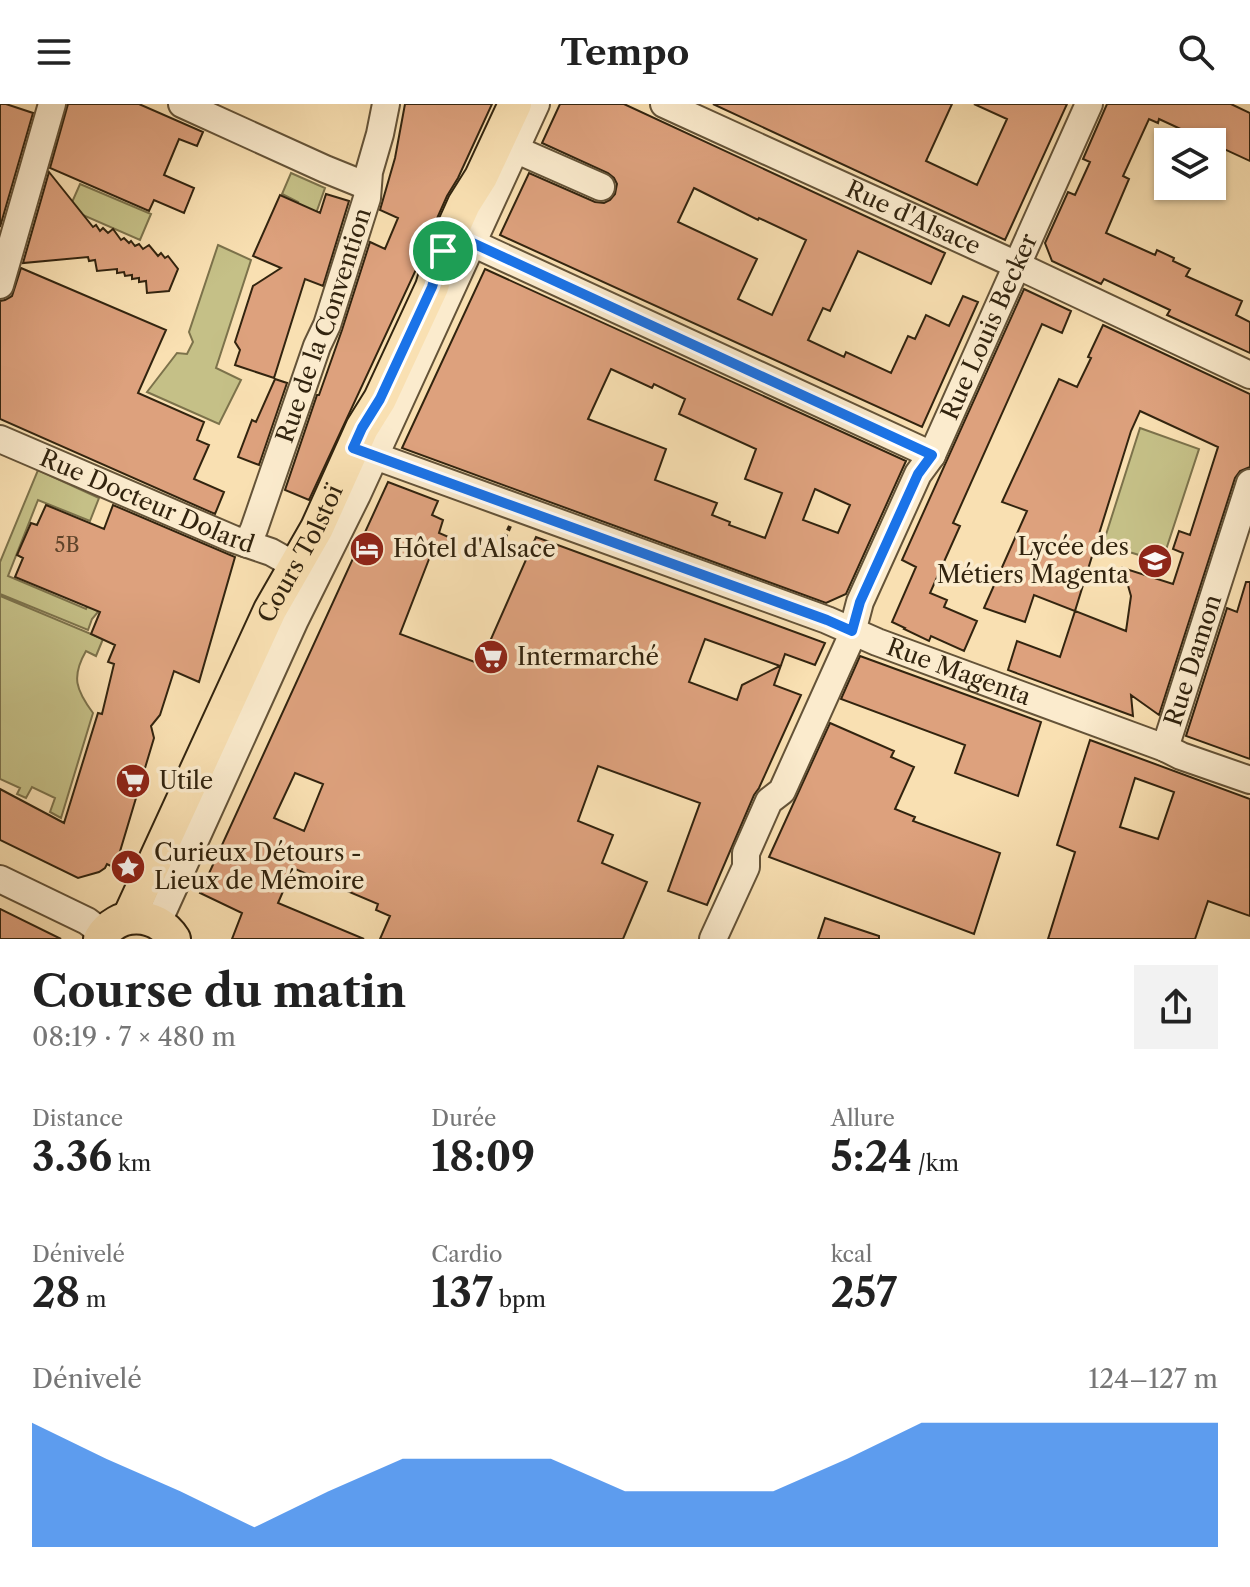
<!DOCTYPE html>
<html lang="fr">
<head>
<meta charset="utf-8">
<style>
	body { margin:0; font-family:"Libre Caslon Text",serif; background:#f2f2f2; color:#222; height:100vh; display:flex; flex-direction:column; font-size:30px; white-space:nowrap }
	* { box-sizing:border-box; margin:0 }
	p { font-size:26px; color:#767676 }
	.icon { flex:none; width:44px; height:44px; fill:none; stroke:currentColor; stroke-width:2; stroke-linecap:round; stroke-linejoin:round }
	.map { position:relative; height:835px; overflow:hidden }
	.details { display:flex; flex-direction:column; background:#fff; flex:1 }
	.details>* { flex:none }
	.tools { position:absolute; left:1154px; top:24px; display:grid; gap:16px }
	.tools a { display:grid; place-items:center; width:72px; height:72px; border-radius:0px; background:#fff; box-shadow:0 2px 6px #0004; font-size:40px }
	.pin { position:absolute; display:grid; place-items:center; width:68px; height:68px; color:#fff; margin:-34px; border:4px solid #fff; border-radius:50%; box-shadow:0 2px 8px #0007 }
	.round { display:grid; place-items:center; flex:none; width:84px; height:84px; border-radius:0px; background:#f2f2f2 }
	.overview { display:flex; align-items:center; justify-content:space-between; height:136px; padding:0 32px }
	h1 { font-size:44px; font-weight:800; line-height:60px }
	.figures { display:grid; grid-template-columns:repeat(3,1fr); gap:12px; height:136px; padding:8px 32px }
	.figures div { display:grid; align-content:center }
	.figures b { font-size:40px; font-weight:800 }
	.figures small { font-size:22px; font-weight:400 }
	.figures p { font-size:22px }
	.chart { height:224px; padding:16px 32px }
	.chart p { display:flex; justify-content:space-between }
	.chart svg { width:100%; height:144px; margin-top:8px; fill:#1a73e8; opacity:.7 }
	header { display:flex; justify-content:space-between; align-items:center; height:104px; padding:0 32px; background:#fff; font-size:36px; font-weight:800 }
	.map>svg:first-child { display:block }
	.green { fill:#c5c087; stroke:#7c724b; stroke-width:2 }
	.building { fill:#dda17d; stroke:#32240f; stroke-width:2; fill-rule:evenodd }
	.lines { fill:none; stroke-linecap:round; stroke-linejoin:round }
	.minor-casing { stroke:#645338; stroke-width:30 }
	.major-casing { stroke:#32240f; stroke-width:36 }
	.path { stroke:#32240f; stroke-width:4; stroke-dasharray:6 4; stroke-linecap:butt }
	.minor { stroke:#fbebcd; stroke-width:26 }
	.major { stroke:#f9e0b2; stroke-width:32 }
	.route-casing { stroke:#fff; stroke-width:16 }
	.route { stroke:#1a73e8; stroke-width:10 }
	.labels { text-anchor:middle; stroke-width:7; stroke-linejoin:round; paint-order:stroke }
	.number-label { font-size:20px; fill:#5d432a }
	.street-label { font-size:24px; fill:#32240f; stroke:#fbebcd }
	.poi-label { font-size:24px; fill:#32240f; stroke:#fbebcd; text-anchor:start }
</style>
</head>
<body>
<header><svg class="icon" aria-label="menu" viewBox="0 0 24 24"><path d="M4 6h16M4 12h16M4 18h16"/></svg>Tempo<svg class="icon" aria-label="search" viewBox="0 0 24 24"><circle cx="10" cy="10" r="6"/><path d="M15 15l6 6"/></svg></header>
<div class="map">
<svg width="1250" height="835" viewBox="0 0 1250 835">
	<rect width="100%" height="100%" fill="#f9e0b2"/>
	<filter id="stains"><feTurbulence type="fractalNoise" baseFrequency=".0025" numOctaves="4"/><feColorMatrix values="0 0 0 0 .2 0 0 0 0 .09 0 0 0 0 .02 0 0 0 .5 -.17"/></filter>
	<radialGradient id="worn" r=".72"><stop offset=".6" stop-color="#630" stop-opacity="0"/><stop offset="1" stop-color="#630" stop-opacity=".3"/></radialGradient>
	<path class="green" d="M 291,69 L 325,84 L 309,129 L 277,144 L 298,98 L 282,90 Z
		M 80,80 L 151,110 L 140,136 L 69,105 Z
		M 218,141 L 251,156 L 216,264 L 241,276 L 219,320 L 147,288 L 177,249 L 187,250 L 193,238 L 189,228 Z
		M 1140,324 L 1199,345 L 1162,458 L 1103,440 Z
		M 38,366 L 99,394 L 90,417 L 38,396 L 8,472 L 86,505 L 101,470 L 120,452 L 98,508 L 92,515 L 88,526 L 0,490 L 0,458 Z
		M 0,492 L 103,535 L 96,552 L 86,547 C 71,573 76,586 93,609 L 61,714 L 50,708 L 55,694 L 32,683 L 26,694 L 17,690 L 20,684 L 0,675 Z"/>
	<path class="building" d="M 0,0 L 6,0 L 33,9 L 0,123 Z
		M 68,0 L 139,0 L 203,28 L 197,42 L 179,35 L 164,71 L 194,84 L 184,109 L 154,96 L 149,107 L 50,64 Z
		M 405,0 L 492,0 L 458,74 L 447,92 L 426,139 L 420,157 L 309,396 L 285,386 L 317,291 L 319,291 L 342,226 L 370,138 L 385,145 L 398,114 L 380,106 L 395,54 Z
		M 560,0 L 624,0 L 945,149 L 931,180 L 858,147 L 830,207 L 823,204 L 808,236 L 844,253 L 846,248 L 891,269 L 908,232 L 915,235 L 926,211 L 949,222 L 963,192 L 978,198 L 922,323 L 500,131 L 529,69 L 595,98 L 604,99 L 610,96 L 615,90 L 617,80 L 614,74 L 608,69 L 542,39 ZM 694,84 L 758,116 L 759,114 L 806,136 L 772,211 L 738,195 L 757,155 L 678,118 Z
		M 713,0 L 952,0 L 926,57 L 977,81 L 1007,15 L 974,0 L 1067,0 L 1005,136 Z
		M 1107,0 L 1231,0 L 1250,9 L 1250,57 L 1159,15 L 1158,19 L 1149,15 L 1123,72 L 1129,75 L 1106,129 L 1155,151 L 1157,146 L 1174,154 L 1173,157 L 1190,165 L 1186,172 L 1242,197 L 1236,211 L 1250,218 L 1250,249 L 1167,211 L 1170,206 L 1104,175 L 1101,180 L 1052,157 L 1045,139 L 1068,88 L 1075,91 L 1090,58 L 1083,55 Z
		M 49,68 L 93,123 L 96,121 L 100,127 L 103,124 L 108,129 L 113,125 L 121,136 L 124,134 L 129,139 L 131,137 L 135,142 L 139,140 L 143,145 L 149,141 L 158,152 L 161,149 L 165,154 L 168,152 L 178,165 L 169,187 L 147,189 L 146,177 L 139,178 L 139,174 L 132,175 L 132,171 L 125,172 L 124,168 L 117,169 L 117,165 L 97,167 L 95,156 L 89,157 L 88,153 L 23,159 Z
		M 326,90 L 349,97 L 323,182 L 305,175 L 274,274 L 235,261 L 240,246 L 235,238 L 253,182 L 281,164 L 253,152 L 280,91 L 320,109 Z
		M 21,164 L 166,226 L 138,289 L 204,318 L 197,336 L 209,341 L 194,375 L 224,388 L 215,410 L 0,315 L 0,197 L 5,196 L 12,192 Z
		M 485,165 L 906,357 L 846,490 L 826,499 L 402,344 ZM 611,265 L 652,284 L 654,280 L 685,295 L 679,310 L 756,345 L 745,375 L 782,389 L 765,434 L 729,421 L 730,418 L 712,411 L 717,399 L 655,376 L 666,345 L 588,315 ZM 815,385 L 850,401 L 838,429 L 803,416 Z
		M 1024,185 L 1071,207 L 1062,229 L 1042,220 L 953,419 L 960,422 L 930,489 L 947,496 L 944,503 L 977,517 L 964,547 L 931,532 L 929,537 L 904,525 L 905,524 L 892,518 L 916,463 L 902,456 Z
		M 1103,221 L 1250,290 L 1250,363 L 1240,367 L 1235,374 L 1159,611 L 1131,591 L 1133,612 L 1008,566 L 1017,537 L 1060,553 L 1075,507 L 1034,491 L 1025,518 L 984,504 L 1027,407 L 1002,398 L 1059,275 L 1077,283 L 1091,254 L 1088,253 ZM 1140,307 L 1218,343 L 1190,431 L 1179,427 L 1173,445 L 1183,449 L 1173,480 L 1123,464 L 1131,492 L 1126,527 L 1075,507 L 1131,327 Z
		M 275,275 L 287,279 L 259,361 L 238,353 L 252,316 L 256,318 Z
		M 388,378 L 438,397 L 432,411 L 443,416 L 439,429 L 451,434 L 444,455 L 431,450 L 400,530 L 480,560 L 536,433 L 825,539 L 815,561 L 785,550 L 774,581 L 801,591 L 759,684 L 754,691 L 707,801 L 668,787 L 700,699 L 598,662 L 578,717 L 613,731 L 602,759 L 647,778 L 623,835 L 380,835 L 390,812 L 376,806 L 378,800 L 293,764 L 278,799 L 364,835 L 232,835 L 242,809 L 200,789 ZM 705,535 L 780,562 L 742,581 L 737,596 L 689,578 ZM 295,669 L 323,680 L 304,727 L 274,714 Z
		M 46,401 L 104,425 L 113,401 L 235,453 L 199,578 L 174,567 L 160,611 L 151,622 L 154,634 L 115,764 L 107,760 L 105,764 L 99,768 L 78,774 L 0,736 L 0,685 L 64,719 L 98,609 L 102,610 L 114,560 L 108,558 L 115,541 L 91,530 L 100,508 L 15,473 L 23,454 L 17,451 L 31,419 L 37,421 Z
		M 1246,478 L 1250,478 L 1250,655 L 1186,632 L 1227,504 L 1237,508 Z
		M 860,552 L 1041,618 L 1018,692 L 955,669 L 965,641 L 841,595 Z
		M 830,619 L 894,647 L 891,653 L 914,663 L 895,705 L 915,713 L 913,717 L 1000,749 L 974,830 L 769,753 Z
		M 1090,636 L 1250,695 L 1250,812 L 1208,797 L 1195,835 L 1048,835 L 1075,748 L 1057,741 ZM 1135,674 L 1174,688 L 1158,735 L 1120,723 Z
		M 0,805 L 61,835 L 0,835 Z
		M 825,814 L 879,832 L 879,835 L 818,835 Z"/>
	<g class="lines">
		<g class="minor-casing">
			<g id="minor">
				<path d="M 182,0 L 325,65 L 367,82"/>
				<path id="s1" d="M 664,0 L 1008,157 L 1250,271"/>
				<path d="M 501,39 L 601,83"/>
				<path d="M 457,132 L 932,351"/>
				<path d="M 0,181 L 52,0"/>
				<path id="s2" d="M 0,335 L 233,435 L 271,448 L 296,462"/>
				<path id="s3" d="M 353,344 L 827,516 L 877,538 L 1165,644 L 1181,652 L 1250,676"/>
				<path id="s4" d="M 247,440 L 254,425 L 317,242 L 327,221 L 367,94 L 369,68 L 380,30 L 386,0"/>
				<path id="s5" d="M 1165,644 L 1250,379"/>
				<path d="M 0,775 L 87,817 L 103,829"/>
				<path d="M 158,818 L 295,516 L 357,391 L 536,0"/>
				<path id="s6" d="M 713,835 L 746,763 L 746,749 L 769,697 L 782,687 L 850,536 L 860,498 L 918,370 L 932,351 L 1089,0"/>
			</g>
		</g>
		<g class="major-casing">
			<g id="major">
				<path id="s7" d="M 129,813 L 270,506 L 317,424 L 362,324 L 380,295 L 432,183 L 443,147 L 451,129 L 464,100 L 481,73 L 515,0"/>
				<path d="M 100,835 C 117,806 156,807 174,835"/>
			</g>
		</g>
		<path class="path" d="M 500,445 L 510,422"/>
		<use href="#minor" class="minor"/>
		<use href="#major" class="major"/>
	</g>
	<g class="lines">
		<g class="route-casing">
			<path id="route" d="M 451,129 L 932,351 L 918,370 L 860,498 L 852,527 L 827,516 L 353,344 L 362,324 L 380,295 L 432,183 L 443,147 Z"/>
		</g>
		<use href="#route" class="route"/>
	</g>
	<defs>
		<g id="hotel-disc" transform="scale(1.8)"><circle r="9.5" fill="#8f2418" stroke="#fbebcd"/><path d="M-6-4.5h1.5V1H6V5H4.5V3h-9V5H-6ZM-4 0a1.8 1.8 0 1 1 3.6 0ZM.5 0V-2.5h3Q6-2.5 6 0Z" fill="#fff"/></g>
		<g id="school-disc" transform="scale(1.8)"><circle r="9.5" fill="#8f2418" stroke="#fbebcd"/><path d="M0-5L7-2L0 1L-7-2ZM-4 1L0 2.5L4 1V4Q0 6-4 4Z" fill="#fff"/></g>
		<g id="supermarket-disc" transform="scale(1.8)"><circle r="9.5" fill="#8f2418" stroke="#fbebcd"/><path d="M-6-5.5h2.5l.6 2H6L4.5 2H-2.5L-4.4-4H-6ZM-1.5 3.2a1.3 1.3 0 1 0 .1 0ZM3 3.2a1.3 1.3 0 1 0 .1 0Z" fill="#fff"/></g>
		<g id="sight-disc" transform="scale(1.8)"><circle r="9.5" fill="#8f2418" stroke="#fbebcd"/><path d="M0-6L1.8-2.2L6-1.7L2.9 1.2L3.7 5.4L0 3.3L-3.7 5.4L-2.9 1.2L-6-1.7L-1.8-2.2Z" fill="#fff"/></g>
	</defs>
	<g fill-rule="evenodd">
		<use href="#hotel-disc" x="367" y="445"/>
		<use href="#school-disc" x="1155" y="457"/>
		<use href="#supermarket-disc" x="491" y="553"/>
		<use href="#supermarket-disc" x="133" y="677"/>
		<use href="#sight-disc" x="128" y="763"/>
	</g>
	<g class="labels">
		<g class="number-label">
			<text x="67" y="448">5B</text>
		</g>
		<g class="street-label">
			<text dy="8" stroke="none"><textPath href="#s1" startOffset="274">Rue d'Alsace</textPath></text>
			<text dy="8" stroke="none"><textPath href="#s4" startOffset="232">Rue de la Convention</textPath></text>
			<text dy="8" stroke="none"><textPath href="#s6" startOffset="676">Rue Louis Becker</textPath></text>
			<text dy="8" stroke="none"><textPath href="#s2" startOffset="160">Rue Docteur Dolard</textPath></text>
			<text dy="8" stroke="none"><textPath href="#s7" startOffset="402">Cours Tolstoï</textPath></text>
			<text dy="8" stroke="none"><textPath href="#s5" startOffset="92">Rue Damon</textPath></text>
			<text dy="8" stroke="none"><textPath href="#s3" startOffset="646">Rue Magenta</textPath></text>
		</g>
		<g class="poi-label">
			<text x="1129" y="451" text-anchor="end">Lycée des<tspan x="1129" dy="28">Métiers Magenta</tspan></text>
			<text x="393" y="453">Hôtel d'Alsace</text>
			<text x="517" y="561">Intermarché</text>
			<text x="159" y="685">Utile</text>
			<text x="154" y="757">Curieux Détours -<tspan x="154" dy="28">Lieux de Mémoire</tspan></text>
		</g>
	</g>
	<rect width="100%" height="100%" filter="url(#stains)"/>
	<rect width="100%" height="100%" fill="url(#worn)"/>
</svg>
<div class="tools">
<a><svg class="icon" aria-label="layers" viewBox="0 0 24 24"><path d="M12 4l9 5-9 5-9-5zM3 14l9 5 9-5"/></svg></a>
</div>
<div class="pin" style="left:443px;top:147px;background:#1e9e55"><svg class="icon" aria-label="arrive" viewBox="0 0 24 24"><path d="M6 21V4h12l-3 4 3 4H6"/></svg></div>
</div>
<section class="details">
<div class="overview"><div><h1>Course du matin</h1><p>08:19 · 7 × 480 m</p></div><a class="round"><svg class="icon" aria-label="share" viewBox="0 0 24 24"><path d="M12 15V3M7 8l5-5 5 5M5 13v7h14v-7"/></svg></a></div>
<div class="figures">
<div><p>Distance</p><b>3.36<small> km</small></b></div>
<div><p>Durée</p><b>18:09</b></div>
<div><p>Allure</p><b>5:24<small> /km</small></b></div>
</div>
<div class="figures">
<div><p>Dénivelé</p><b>28<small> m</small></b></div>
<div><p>Cardio</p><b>137<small> bpm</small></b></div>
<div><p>kcal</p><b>257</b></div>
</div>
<div class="chart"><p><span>Dénivelé</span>124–127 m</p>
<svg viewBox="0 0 160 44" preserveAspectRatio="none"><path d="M0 44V6L10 17L20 27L30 38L40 27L50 17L60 17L70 17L80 27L90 27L100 27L110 17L120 6L130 6L140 6L150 6L160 6V44z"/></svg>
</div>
</section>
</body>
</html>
